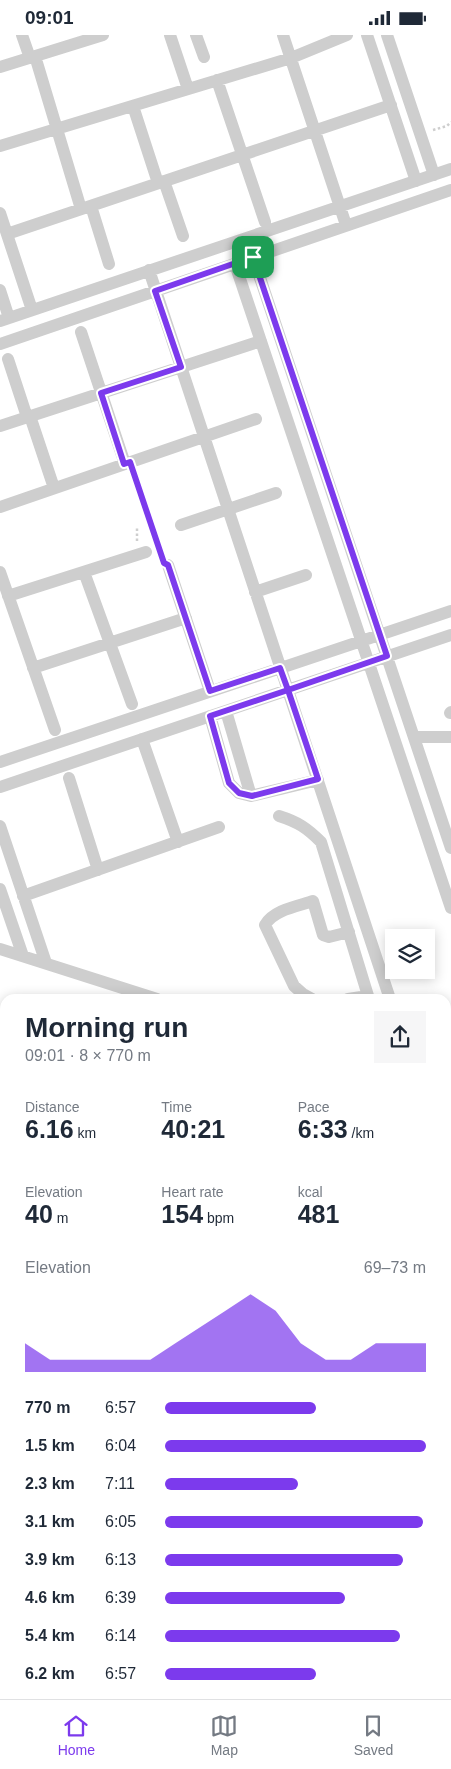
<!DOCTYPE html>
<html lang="en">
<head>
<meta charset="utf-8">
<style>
	body { margin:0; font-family:Arial,sans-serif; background:#f6f6f7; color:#1f2937; height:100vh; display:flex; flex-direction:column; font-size:19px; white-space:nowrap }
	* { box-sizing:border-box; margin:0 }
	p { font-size:16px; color:#747a83 }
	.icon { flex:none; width:28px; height:28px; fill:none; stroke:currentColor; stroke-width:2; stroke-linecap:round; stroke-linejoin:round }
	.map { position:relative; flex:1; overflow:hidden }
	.details { position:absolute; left:0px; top:959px; width:451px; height:706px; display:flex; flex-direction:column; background:#fff; border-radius:15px 15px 0 0; box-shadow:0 2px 12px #0003 }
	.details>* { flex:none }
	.tools { position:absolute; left:385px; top:894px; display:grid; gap:10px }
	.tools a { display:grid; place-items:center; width:50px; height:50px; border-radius:0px; background:#fff; box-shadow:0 2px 12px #0003; font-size:25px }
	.pin { position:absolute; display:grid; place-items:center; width:42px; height:42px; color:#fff; margin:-21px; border-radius:10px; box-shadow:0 2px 8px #0006 }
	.round { display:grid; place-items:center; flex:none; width:52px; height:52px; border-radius:0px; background:#f6f6f7 }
	.summary { display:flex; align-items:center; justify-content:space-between; height:85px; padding:0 25px }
	h1 { font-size:28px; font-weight:700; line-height:38px }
	.metrics { display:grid; grid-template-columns:repeat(3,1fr); gap:8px; height:85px; padding:5px 25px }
	.metrics div { display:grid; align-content:center }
	.metrics b { font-size:25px; font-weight:700 }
	.metrics small { font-size:14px; font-weight:400 }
	.metrics p { font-size:14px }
	.chart { height:140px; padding:10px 25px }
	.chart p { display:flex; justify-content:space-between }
	.chart svg { width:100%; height:90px; margin-top:5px; fill:#7c3aed; opacity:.7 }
	ul { padding:0 25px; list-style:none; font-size:16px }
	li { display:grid; grid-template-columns:80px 60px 1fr; align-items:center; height:38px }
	li i { height:12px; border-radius:6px; background:#7c3aed }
	.status { display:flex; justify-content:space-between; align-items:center; height:35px; padding:0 25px; background:#fff; direction:ltr }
	.status svg { height:14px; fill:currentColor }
	.tabs { display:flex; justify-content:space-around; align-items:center; height:70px; border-top:1px solid #e0e1e3; background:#fff; font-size:14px; color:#747a83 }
	.tabs a { display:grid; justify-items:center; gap:2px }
	.tabs .current { color:#7c3aed }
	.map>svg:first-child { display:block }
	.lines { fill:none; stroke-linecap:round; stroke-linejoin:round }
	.path { stroke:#cecece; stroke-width:2.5; stroke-dasharray:2.5 2.5; stroke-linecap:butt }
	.minor { stroke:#cecece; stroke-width:12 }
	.route-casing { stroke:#fff; stroke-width:10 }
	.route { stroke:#7c3aed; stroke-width:6 }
</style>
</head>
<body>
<div class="status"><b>09:01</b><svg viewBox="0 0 49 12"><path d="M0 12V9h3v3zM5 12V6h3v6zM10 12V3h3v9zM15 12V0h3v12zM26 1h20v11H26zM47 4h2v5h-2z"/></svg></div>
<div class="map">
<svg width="451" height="1664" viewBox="0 0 451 1664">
	<rect width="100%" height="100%" fill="#fff"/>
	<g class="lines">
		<path class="path" d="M 433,95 L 447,91 L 451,87
			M 133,438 L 162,521
			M 137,506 L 137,491"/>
		<path class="minor" d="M 22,0 L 30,23
			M 170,0 L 188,54
			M 196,0 L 204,22
			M 283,0 L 346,190
			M 367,0 L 416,146
			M 387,0 L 434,140
			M 35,21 L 81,174
			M 0,32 L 103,0
			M 217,45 L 265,187
			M 133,71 L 158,148
			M 0,111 L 291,23 L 347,0
			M 164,146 L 183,201
			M 91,171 L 109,229
			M 0,178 L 32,275
			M 7,199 L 391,70
			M 253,222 L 451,813
			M 235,229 L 451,873
			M 149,235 L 390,964
			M 0,255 L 9,283
			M 0,286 L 451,134
			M 81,297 L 125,429
			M 0,309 L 451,155
			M 8,324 L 27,382
			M 30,381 L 54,453
			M 0,391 L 261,306
			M 0,472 L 256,384
			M 181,490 L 276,458
			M 168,530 L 210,656
			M 0,537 L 55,695
			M 84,537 L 132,669
			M 255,557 L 306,540
			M 8,561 L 146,517
			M 33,633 L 186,583
			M 226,676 L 251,761
			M 450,678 L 451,677
			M 210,681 L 229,748 L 239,758 L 251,761 L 318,745
			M 414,702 L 451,702
			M 142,704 L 178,807
			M 0,727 L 451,576
			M 69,743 L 98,835
			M 0,752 L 451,600
			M 279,781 C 298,787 307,793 321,807 L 369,964
			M 0,791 L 46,928
			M 0,854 L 23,921
			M 23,861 L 219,792
			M 0,914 L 157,964
			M 312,964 L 303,959 L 294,951 L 265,890 C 273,875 298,871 313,866 L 323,900 L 329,902 L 349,897
			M 348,964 L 368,961
			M 446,1037 L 451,1036
			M 446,1056 L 451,1058
			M 446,1096 L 451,1098
			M 446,1175 L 451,1169
			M 446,1223 L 451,1216
			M 446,1248 L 451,1241
			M 446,1287 L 451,1290
			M 446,1411 C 451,1417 450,1422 446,1428
			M 446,1461 L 451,1464
			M 446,1491 L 451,1493"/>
	</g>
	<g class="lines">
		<g class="route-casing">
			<path id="route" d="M 253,222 L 155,256 L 181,332 L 101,358 L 124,429 L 130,427 L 164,528 L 168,530 L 210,656 L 280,633 L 288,655 L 210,681 L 229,748 L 239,758 L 252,761 L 318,744 L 288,655 L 387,621 L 253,222"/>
		</g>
		<use href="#route" class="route"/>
	</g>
</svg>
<div class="tools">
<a><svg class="icon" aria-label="layers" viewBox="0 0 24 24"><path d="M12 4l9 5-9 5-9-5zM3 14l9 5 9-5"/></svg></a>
</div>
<div class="pin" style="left:253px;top:222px;background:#1e9e55"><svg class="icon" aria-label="arrive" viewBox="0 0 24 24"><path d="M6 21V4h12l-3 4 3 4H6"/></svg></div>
<section class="details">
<div class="summary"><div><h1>Morning run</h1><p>09:01 · 8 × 770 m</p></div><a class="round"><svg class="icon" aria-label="share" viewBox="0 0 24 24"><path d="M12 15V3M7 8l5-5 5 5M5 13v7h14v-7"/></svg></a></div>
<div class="metrics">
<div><p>Distance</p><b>6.16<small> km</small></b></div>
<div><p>Time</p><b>40:21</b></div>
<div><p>Pace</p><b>6:33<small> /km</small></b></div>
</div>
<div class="metrics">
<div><p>Elevation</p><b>40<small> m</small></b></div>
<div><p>Heart rate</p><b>154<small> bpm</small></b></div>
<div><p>kcal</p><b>481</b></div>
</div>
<div class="chart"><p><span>Elevation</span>69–73 m</p>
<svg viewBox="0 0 160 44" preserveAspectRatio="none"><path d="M0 44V30L10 38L20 38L30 38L40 38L50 38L60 30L70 22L80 14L90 6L100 14L110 30L120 38L130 38L140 30L150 30L160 30V44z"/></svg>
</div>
<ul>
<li><b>770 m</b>6:57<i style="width:58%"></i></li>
<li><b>1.5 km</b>6:04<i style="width:100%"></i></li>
<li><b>2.3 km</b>7:11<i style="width:51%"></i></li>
<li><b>3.1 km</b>6:05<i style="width:99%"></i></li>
<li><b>3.9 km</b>6:13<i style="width:91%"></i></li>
<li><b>4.6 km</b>6:39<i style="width:69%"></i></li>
<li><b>5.4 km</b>6:14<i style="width:90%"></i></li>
<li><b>6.2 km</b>6:57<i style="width:58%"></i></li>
</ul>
</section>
</div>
<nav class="tabs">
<a class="current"><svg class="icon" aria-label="home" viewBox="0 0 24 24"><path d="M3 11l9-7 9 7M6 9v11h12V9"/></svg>Home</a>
<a><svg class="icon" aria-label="map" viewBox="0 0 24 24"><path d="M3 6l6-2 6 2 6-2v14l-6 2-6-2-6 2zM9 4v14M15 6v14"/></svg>Map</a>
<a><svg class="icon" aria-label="saved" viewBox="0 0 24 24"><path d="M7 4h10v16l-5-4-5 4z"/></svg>Saved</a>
</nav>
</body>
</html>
